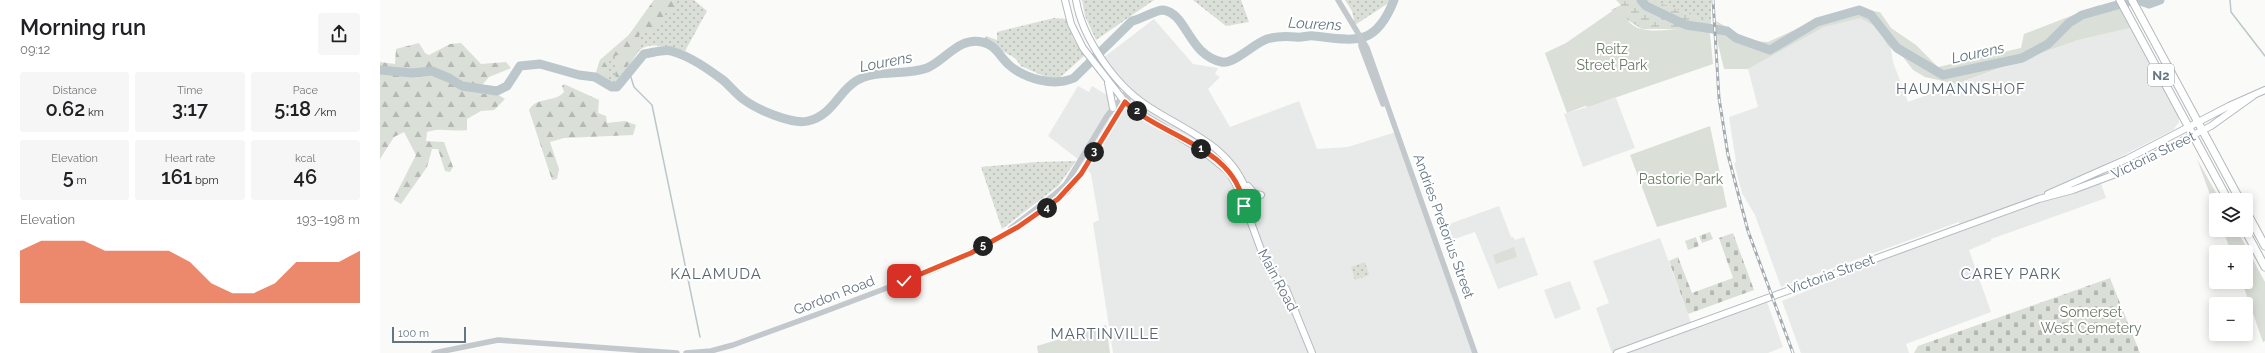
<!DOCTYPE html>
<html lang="en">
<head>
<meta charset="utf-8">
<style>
	body { margin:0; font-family:Raleway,sans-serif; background:#f6f6f6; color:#202124; height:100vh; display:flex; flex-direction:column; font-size:15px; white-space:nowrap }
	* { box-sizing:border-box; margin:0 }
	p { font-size:13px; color:#757577 }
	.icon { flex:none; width:22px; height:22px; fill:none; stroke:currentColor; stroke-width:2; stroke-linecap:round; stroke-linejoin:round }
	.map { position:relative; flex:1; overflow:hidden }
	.side { display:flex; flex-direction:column; background:#fff; width:380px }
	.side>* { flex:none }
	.tools { position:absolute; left:1829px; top:193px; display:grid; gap:8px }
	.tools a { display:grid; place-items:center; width:44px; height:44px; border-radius:4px; background:#fff; box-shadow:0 2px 10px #0003; font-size:20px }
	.scale { position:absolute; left:12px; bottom:10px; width:74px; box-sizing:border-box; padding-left:4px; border:2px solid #657683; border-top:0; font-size:11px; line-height:14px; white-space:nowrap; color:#657683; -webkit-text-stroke:3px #fff; paint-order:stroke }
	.pin { position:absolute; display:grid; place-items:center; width:34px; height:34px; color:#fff; margin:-17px; border-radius:8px; box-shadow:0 2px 6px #0006 }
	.km { position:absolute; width:20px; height:20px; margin:-10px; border-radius:50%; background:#222; color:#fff; font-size:11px; line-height:20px; text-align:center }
	.round { display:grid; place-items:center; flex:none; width:42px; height:42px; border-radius:4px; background:#f6f6f6 }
	.summary { display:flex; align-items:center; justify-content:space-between; height:68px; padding:0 20px }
	h1 { font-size:22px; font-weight:600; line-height:30px }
	.stats { display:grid; grid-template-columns:repeat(3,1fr); gap:6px; height:68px; padding:4px 20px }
	.stats div { display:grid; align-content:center; border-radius:4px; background:#f6f6f6; text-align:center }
	.stats b { font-size:20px; font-weight:600 }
	.stats small { font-size:11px; font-weight:400 }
	.stats p { font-size:11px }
	.chart { height:112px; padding:8px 20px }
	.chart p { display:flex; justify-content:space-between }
	.chart svg { width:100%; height:72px; margin-top:4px; fill:#e4572e; opacity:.7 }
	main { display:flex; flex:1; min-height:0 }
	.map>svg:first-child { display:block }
	.built { fill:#e8e9e9 }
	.grass { fill:url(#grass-dots) }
	.forest { fill:url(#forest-firs) }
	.wetland { fill:url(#wetland-marsh) }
	.cemetery { fill:url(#cemetery-stones) }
	.park { fill:#dadfd7 }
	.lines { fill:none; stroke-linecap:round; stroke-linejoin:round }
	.stream { stroke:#bbc7cb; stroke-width:1.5 }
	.river { stroke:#bbc7cb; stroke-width:9 }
	.secondary-casing { stroke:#b3babf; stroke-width:8 }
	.trunk-casing { stroke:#b4b9bd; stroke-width:9 }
	.tertiary { stroke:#c3c8cc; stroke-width:5.5 }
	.secondary { stroke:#fff; stroke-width:6 }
	.trunk { stroke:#fff; stroke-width:7 }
	.rail-casing { stroke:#a2aab0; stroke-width:3 }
	.rail { stroke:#fff; stroke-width:1.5; stroke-dasharray:4.5; stroke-linecap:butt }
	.route-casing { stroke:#fff; stroke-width:8 }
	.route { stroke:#e4572e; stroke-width:5 }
	.labels { text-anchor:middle; stroke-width:4; stroke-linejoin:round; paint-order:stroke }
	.shield { fill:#fff; stroke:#939fa8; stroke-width:1 }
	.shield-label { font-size:13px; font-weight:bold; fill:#657683 }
	.park-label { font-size:14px; fill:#687a64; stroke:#fff }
	.street-label { font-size:14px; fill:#657683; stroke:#fff }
	.water-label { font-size:15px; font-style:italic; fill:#60757c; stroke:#fff }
	.neighbourhood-label { font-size:15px; letter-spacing:1px; fill:#57646e; stroke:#fff }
</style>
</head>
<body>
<main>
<section class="side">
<div class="summary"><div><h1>Morning run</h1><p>09:12</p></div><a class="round"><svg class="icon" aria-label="share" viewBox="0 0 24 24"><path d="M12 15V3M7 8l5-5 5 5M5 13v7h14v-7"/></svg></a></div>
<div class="stats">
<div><p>Distance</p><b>0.62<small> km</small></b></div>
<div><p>Time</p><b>3:17</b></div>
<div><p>Pace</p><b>5:18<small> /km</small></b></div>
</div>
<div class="stats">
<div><p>Elevation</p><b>5<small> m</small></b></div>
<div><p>Heart rate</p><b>161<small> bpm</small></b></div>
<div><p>kcal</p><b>46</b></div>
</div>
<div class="chart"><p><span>Elevation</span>193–198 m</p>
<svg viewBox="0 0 160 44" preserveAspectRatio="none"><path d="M0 44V12L10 6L20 6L30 6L40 12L50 12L60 12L70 12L80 19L90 32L100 38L110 38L120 32L130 19L140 19L150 19L160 12V44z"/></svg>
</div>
</section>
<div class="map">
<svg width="1885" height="353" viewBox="0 0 1885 353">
	<defs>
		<pattern id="grass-dots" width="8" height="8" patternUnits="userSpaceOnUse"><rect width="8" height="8" fill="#dadfd7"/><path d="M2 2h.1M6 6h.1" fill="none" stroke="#b4b9b4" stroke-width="1.8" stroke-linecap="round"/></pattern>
		<pattern id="forest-firs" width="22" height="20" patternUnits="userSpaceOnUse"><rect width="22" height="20" fill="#dadfd7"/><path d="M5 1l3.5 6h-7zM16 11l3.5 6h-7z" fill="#b4b9b4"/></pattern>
		<pattern id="wetland-marsh" width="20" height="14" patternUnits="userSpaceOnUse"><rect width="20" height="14" fill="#dadfd7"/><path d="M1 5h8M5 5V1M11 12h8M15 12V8" fill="none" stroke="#b4b9b4"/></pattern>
		<pattern id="cemetery-stones" width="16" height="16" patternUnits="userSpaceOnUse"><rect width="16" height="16" fill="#dadfd7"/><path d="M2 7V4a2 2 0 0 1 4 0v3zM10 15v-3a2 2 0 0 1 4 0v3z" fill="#b4b9b4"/></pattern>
	</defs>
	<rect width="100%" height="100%" fill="#fafaf8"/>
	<path class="built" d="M 1474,18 L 1483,18 L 1495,25 L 1511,49 L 1513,62 L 1528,102 L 1698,40 L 1750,28 L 1798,113 L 1799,122 L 1793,130 L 1716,169 L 1726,198 L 1611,239 L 1611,241 L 1589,250 L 1611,312 L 1526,344 L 1529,353 L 1421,353 L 1402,301 L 1581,227 L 1579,222 L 1401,287 L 1375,215 L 1362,193 L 1354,163 L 1356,162 L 1349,117 L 1378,107 L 1368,69 L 1444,27 Z
		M 774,19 L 813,64 L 838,68 L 835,74 L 840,77 L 828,89 L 850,127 L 919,101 L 937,149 L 968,147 L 1016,132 L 1095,353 L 733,353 L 713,223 L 719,220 L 711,174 L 703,163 L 668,136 L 698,86 L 709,92 L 712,86 L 740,103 L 749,99 L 719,61 Z
		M 1236,98 L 1255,148 L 1203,167 L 1184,114 Z
		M 1119,206 L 1131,237 L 1133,237 L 1135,240 L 1144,237 L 1158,275 L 1118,289 L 1095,232 L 1066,242 L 1061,227 Z
		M 1280,238 L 1312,325 L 1386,299 L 1403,347 L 1388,353 L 1232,353 L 1216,308 L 1229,303 L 1213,261 Z
		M 1190,281 L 1201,309 L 1175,319 L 1164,290 Z"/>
	<path class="grass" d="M 274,0 L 314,0 L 327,11 L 305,51 C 248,37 267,50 235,84 L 216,73 L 220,60 L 249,35 Z
		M 702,0 L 774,0 L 716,40 L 705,16 Z
		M 813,0 L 861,0 L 869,22 L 846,26 Z
		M 965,0 L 1010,0 L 1010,2 L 975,25 L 972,11 Z
		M 1271,0 L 1331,0 L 1331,22 L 1275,2 Z
		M 674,18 L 686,19 L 693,38 L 704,56 L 677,80 L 670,79 L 641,66 L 635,58 L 604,41 L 606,36 L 617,40 L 617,32 Z
		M 696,161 L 678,186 L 622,229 L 601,167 L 657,162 Z
		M 985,262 L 989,275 L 975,280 L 971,267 Z"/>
	<path class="forest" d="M 274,0 L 298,0 L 292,11 L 284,14 L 281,26 C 274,32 267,31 259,35 L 260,48 L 235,84 L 236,60 L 243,55 L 241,53 L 230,59 L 223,59 L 230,73 L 224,80 L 216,73 L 220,60 L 249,35 Z
		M 39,43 L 45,53 L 49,55 L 70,44 L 81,43 L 101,64 L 126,62 L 131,68 L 109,77 L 103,84 L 103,94 L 115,93 L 125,99 L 114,110 L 101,111 L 87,119 L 87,130 C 73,132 61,127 47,132 L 46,141 L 64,142 L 73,167 L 70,172 L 65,171 L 58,149 L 52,149 L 47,167 L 21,204 L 14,200 L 14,198 L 36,155 L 24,132 L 14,137 L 0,159 L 0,62 L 15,64 L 16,49 Z
		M 184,84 L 219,100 L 218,113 L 226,116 L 227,123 L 245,121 L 256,125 L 253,135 L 184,138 L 170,142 L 179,169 L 177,179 L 172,180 L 149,110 C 157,96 175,103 184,92 L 182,86 Z"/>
	<path class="wetland" d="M 1236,0 L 1271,0 L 1331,22 L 1330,34 L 1315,29 L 1262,29 L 1231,10 L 1241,5 Z"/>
	<path class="cemetery" d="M 1330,232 L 1333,239 L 1322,243 L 1319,236 Z
		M 1353,233 L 1374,290 L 1308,314 L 1289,261 L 1298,257 L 1312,293 L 1353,278 L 1339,238 Z
		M 1316,237 L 1319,246 L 1308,250 L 1305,241 Z
		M 1730,278 L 1760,353 L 1534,353 L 1538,346 Z"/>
	<path class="park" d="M 1736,1 L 1750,28 L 1698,40 L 1576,84 L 1545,77 L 1533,70 L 1523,57 L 1508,46 L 1497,27 L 1480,18 L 1444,27 L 1368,69 L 1344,69 L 1337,40 L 1336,21 C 1352,30 1368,42 1388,42 L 1440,18 L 1475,9 L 1500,12 L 1511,28 L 1536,45 L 1558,67 L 1641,48 L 1644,34 L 1719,5 L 1720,7 Z
		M 1241,5 C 1244,9 1246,18 1249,22 C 1267,41 1308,20 1330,34 L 1333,64 L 1208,107 L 1205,106 L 1187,113 L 1165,53 L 1186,43 Z
		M 1330,126 L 1347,207 L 1277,227 L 1250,155 Z
		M 1817,159 L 1840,200 L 1836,200 L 1836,211 Z
		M 1843,230 L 1857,230 L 1885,282 L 1885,341 L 1883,342 L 1862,282 L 1866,282 L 1866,252 L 1851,252 Z
		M 1134,247 L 1137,257 L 1116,264 L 1113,255 Z
		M 726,325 L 730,353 L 658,353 L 657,346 Z"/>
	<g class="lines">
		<path class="stream" d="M 1850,0 L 1851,12 L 1885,56
			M 249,71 L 254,87 L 272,105 L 320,337"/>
		<path class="river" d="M 1261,0 L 1266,6 L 1306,25 L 1347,31 L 1356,38 L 1390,50 L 1437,22 L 1479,10 L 1491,15 L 1517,48 L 1563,75 L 1642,58 L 1668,44 L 1689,23 L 1702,15 L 1755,0
			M 1758,0 L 1769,4 L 1780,0
			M 0,70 L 32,73 L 52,71 L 69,78 L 82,86 L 117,91 L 127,86 L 140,66 L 160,64 L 199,75 L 215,77 L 232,87 L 237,87 L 264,54 C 272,53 284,49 291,51 C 310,56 328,69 343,80 C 350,86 356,94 363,99 C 376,109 412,125 428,121 C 453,115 458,92 476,81 C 495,69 525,76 547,68 C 566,60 578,37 602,42 C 615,44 620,57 629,65 C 645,79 674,87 694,78 L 752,21 C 761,19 776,10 783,10 C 807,13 808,55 842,62 C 855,64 874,43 887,39 C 897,36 906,36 916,37 C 922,38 928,35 934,36 C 977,41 996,46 1014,0"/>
		<g class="secondary-casing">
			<path id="secondary" d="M 685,0 L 691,24 L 703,48 L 745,102 L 756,111 L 823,151 L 849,172 L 859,190 L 887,266 L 906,289 L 932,353
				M 696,0 C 702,37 734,84 766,105 C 806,132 852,145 868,195
				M 728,83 L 733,108
				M 868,186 L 874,193 L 881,195
				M 1668,194 L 1747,159 L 1849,106 L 1885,90
				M 866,195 L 872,198 L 870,203
				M 1237,353 L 1659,199 L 1693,190 L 1741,172 L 1831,126 L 1873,96"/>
		</g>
		<g class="trunk-casing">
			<path id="trunk" d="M 1740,0 L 1848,200
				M 1752,0 L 1860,200
				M 1866,211 L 1885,246
				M 1865,230 L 1885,267"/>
		</g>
		<path class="tertiary" d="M 958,0 L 987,48 L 1095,353
			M 981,40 L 981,46 L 1003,104
			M 631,228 L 674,195 L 686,184 L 727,116 L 748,90
			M 54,353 L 118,340 L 297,353
			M 306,353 L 331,351 L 353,345 L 438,314 L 557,269 L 638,227 L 687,192 L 701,174 L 742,106 L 752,94"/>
		<use href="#secondary" class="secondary"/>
		<use href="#trunk" class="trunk"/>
		<g class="rail-casing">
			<path id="rail" d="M 1333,0 L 1339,98 L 1348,155 L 1368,231 L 1413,353"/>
		</g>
		<use href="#rail" class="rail"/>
	</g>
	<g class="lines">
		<g class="route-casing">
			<path id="route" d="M 524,281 L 591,253 L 638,227 L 678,199 L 701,174 L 745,102 C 782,138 855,146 864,206"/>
		</g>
		<use href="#route" class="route"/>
	</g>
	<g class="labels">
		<rect class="shield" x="1768" y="64" width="26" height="22" rx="3"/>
		<g class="shield-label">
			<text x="1781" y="80">N2</text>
		</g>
		<g class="park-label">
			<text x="1232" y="54">Reitz<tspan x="1232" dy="16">Street Park</tspan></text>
			<text x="1301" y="184">Pastorie Park</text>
			<text x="1711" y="317">Somerset<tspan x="1711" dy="16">West Cemetery</tspan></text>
		</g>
		<g class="street-label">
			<text transform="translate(1773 155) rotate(-26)" y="5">Victoria Street</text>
			<text transform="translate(1064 226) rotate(70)" y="5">Andries Pretorius Street</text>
			<text transform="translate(1451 274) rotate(-20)" y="5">Victoria Street</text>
			<text transform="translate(898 280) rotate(62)" y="5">Main Road</text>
			<text transform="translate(454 295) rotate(-21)" y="5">Gordon Road</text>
		</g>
		<g class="water-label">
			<text transform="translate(935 24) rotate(3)" y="5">Lourens</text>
			<text transform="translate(1598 53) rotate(-12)" y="5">Lourens</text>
			<text transform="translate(506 62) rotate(-11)" y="5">Lourens</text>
		</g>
		<g class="neighbourhood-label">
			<text x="1581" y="94">HAUMANNSHOF</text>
			<text x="336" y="279">KALAMUDA</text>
			<text x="1631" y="279">CAREY PARK</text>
			<text x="725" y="339">MARTINVILLE</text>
		</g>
	</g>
</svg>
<div class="tools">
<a><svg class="icon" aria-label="layers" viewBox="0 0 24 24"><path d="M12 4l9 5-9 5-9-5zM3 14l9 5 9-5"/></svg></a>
<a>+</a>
<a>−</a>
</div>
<div class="scale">100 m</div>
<div class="pin" style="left:864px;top:206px;background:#1e9e55"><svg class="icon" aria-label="arrive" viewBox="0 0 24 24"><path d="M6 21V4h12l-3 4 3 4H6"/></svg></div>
<div class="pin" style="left:524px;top:281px;background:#d93025"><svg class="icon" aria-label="check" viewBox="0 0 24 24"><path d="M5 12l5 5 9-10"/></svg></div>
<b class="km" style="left:821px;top:149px">1</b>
<b class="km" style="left:757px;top:111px">2</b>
<b class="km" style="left:714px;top:152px">3</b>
<b class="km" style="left:667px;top:208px">4</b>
<b class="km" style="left:603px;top:246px">5</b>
</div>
</main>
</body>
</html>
